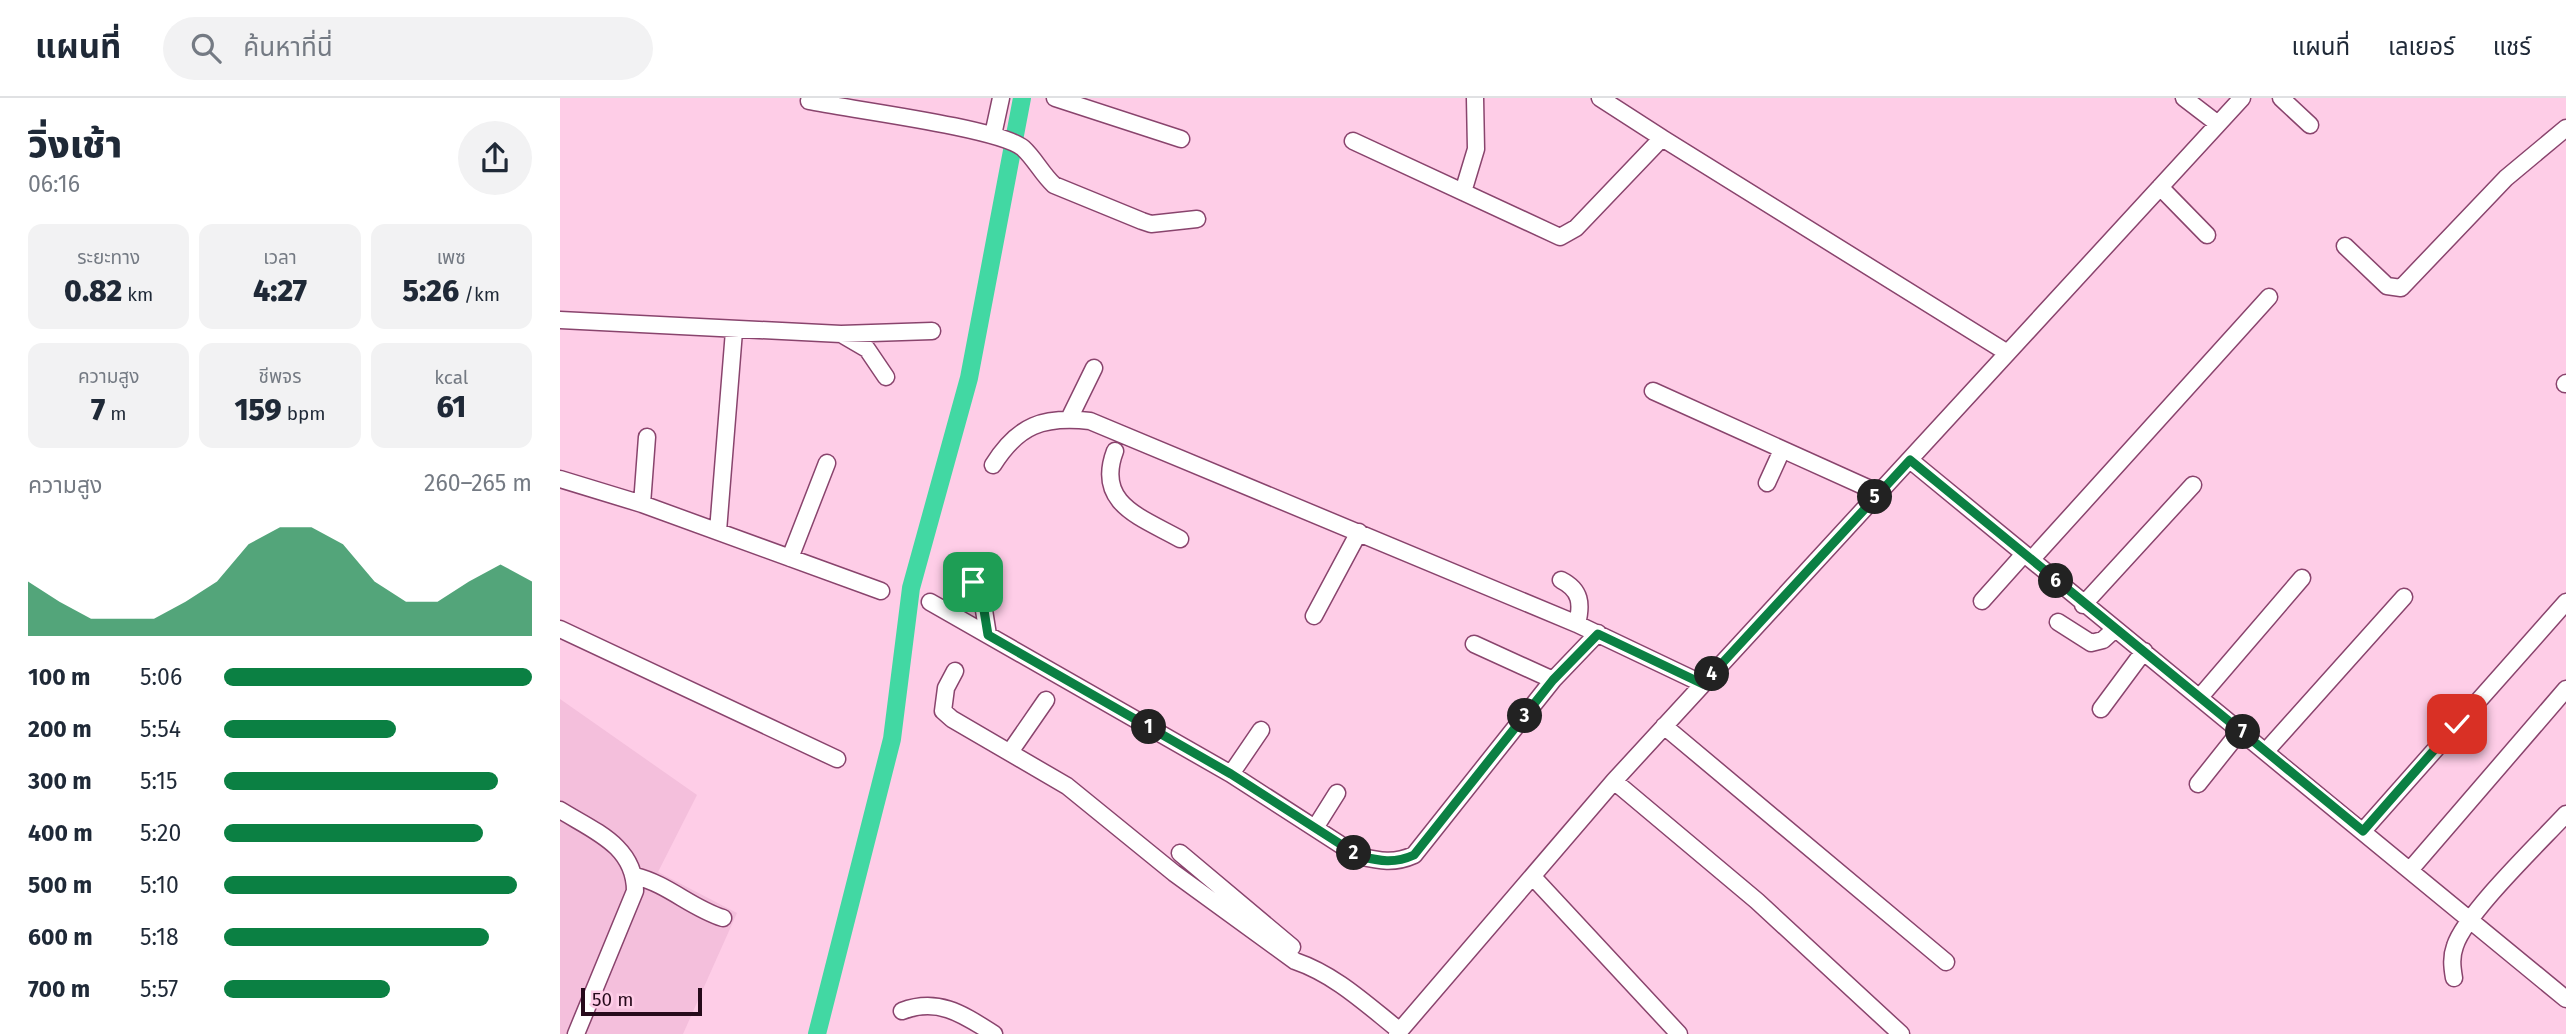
<!DOCTYPE html>
<html lang="th">
<head>
<meta charset="utf-8">
<style>
	body { margin:0; font-family:"Fira Sans","Noto Sans Thai",sans-serif; background:#f2f2f3; color:#1f2937; height:100vh; display:flex; flex-direction:column; font-size:26px; white-space:nowrap }
	* { box-sizing:border-box; margin:0 }
	p { font-size:23px; color:#747a83 }
	.icon { flex:none; width:38px; height:38px; fill:none; stroke:currentColor; stroke-width:2; stroke-linecap:round; stroke-linejoin:round }
	.map { position:relative; flex:1; overflow:hidden }
	.sheet { display:flex; flex-direction:column; background:#fff; width:560px }
	.sheet>* { flex:none }
	.scale { position:absolute; left:21px; bottom:18px; width:121px; box-sizing:border-box; padding-left:7px; border:4px solid #260a1b; border-top:0; font-size:19px; line-height:24px; white-space:nowrap; color:#260a1b; -webkit-text-stroke:5px #fecde7; paint-order:stroke }
	.pin { position:absolute; display:grid; place-items:center; width:60px; height:60px; color:#fff; margin:-30px; border-radius:14px; box-shadow:0 4px 10px #0006 }
	.km { position:absolute; width:35px; height:35px; margin:-18px; border-radius:50%; background:#222; color:#fff; font-size:19px; line-height:35px; text-align:center }
	.round { display:grid; place-items:center; flex:none; width:74px; height:74px; border-radius:37px; background:#f2f2f3 }
	.headline { display:flex; align-items:center; justify-content:space-between; height:119px; padding:0 28px }
	h1 { font-size:38px; font-weight:800; line-height:52px }
	.metrics { display:grid; grid-template-columns:repeat(3,1fr); gap:10px; height:119px; padding:7px 28px }
	.metrics div { display:grid; align-content:center; border-radius:14px; background:#f2f2f3; text-align:center }
	.metrics b { font-size:30px; font-weight:800 }
	.metrics small { font-size:19px; font-weight:400 }
	.metrics p { font-size:19px }
	.chart { height:196px; padding:14px 28px }
	.chart p { display:flex; justify-content:space-between }
	.chart svg { width:100%; height:126px; margin-top:7px; fill:#0b8043; opacity:.7 }
	ul { padding:0 28px; list-style:none; font-size:23px }
	li { display:grid; grid-template-columns:112px 84px 1fr; align-items:center; height:52px }
	li i { height:18px; border-radius:9px; background:#0b8043 }
	header { display:flex; align-items:center; gap:42px; box-sizing:border-box; height:98px; padding:0 35px; background:#fff; border-bottom:2px solid #e0e1e3 }
	header strong { font-size:33px }
	nav { display:flex; gap:38px; margin-inline-start:auto; font-size:24px }
	.search { width:490px; height:63px; background:#f2f2f3; display:flex; align-items:center; gap:18px; box-sizing:border-box; padding:0 24px; border-radius:38px; color:#747a83; font-size:26px }
	main { display:flex; flex:1; min-height:0 }
	.map>svg:first-child { display:block }
	.built { fill:#f4bfdc }
	.lines { fill:none; stroke-linecap:round; stroke-linejoin:round }
	.canal { stroke:#42d8a3; stroke-width:18 }
	.minor-casing { stroke:#89446d; stroke-width:19 }
	.minor { stroke:#fff; stroke-width:16 }
	.route-casing { stroke:#fff; stroke-width:14 }
	.route { stroke:#0b8043; stroke-width:9 }
</style>
</head>
<body>
<header>
<strong>แผนที่</strong>
<div class="search"><svg class="icon" aria-label="search" viewBox="0 0 24 24"><circle cx="10" cy="10" r="6"/><path d="M15 15l6 6"/></svg>ค้นหาที่นี่</div>
<nav><a>แผนที่</a><a>เลเยอร์</a><a>แชร์</a></nav>
</header>
<main>
<section class="sheet">
<div class="headline"><div><h1>วิ่งเช้า</h1><p>06:16</p></div><a class="round"><svg class="icon" aria-label="share" viewBox="0 0 24 24"><path d="M12 15V3M7 8l5-5 5 5M5 13v7h14v-7"/></svg></a></div>
<div class="metrics">
<div><p>ระยะทาง</p><b>0.82<small> km</small></b></div>
<div><p>เวลา</p><b>4:27</b></div>
<div><p>เพซ</p><b>5:26<small> /km</small></b></div>
</div>
<div class="metrics">
<div><p>ความสูง</p><b>7<small> m</small></b></div>
<div><p>ชีพจร</p><b>159<small> bpm</small></b></div>
<div><p>kcal</p><b>61</b></div>
</div>
<div class="chart"><p><span>ความสูง</span>260–265 m</p>
<svg viewBox="0 0 160 44" preserveAspectRatio="none"><path d="M0 44V25L10 32L20 38L30 38L40 38L50 32L60 25L70 12L80 6L90 6L100 12L110 25L120 32L130 32L140 25L150 19L160 25V44z"/></svg>
</div>
<ul>
<li><b>100 m</b>5:06<i style="width:100%"></i></li>
<li><b>200 m</b>5:54<i style="width:56%"></i></li>
<li><b>300 m</b>5:15<i style="width:89%"></i></li>
<li><b>400 m</b>5:20<i style="width:84%"></i></li>
<li><b>500 m</b>5:10<i style="width:95%"></i></li>
<li><b>600 m</b>5:18<i style="width:86%"></i></li>
<li><b>700 m</b>5:57<i style="width:54%"></i></li>
</ul>
</section>
<div class="map">
<svg width="2006" height="936" viewBox="0 0 2006 936">
	<rect width="100%" height="100%" fill="#fecde7"/>
	<path class="built" d="M 0,601 L 137,697 L 98,774 L 177,815 L 123,936 L 0,936 Z"/>
	<g class="lines">
		<path class="canal" d="M 257,936 L 332,641 L 351,490 L 409,280 L 462,0"/>
		<g class="minor-casing">
			<path id="minor" d="M 495,0 L 621,41
				M 1040,0 L 1102,40
				M 1624,0 L 1658,26
				M 1721,0 L 1750,27
				M 249,3 C 288,11 439,30 463,50 C 475,61 482,76 494,87 L 582,123 L 591,126 L 637,121
				M 433,37 L 441,0
				M 793,43 L 1000,139 L 1016,130 L 1102,40 L 1446,254
				M 1600,89 L 1647,137
				M 903,94 L 916,51 L 915,0
				M 1785,148 L 1827,188 L 1841,190 L 1946,80 L 2006,30
				M 0,222 L 281,236 L 372,233
				M 283,237 L 307,251 L 326,279
				M 2005,286 L 2006,285
				M 1093,293 L 1319,395
				M 509,321 L 534,270
				M 555,353 C 535,406 581,419 620,441
				M 1350,362 L 2006,901
				M 433,367 C 458,327 483,318 530,323 L 1017,526 L 1143,586
				M 0,381 L 82,406 L 321,493
				M 1207,385 L 1222,352
				M 82,406 L 87,339
				M 158,433 L 174,233
				M 230,460 L 267,365
				M 1472,461 L 1709,199
				M 1001,482 C 1021,492 1022,506 1017,526
				M 413,484 L 423,506 L 428,537
				M 1422,503 L 1464,456
				M 370,504 L 671,676 L 798,758 C 820,763 834,766 854,757 L 993,582 L 1038,535
				M 1523,507 L 1633,387
				M 754,518 L 799,434
				M 1498,524 L 1531,545 L 1543,542 L 1555,531
				M 0,531 L 277,661
				M 914,546 L 993,582
				M 395,573 L 386,590 L 383,613 L 392,621 L 507,688 L 614,775 L 735,863 C 776,877 807,907 840,933
				M 1640,599 L 1742,480
				M 1541,611 L 1584,553
				M 1104,628 L 1386,864
				M 1706,653 L 1844,499
				M 450,654 L 486,602
				M 671,676 L 701,632
				M 1054,683 L 1197,803 L 1341,936
				M 1638,686 L 1681,632
				M 0,712 C 34,733 75,748 75,793 L 16,936
				M 755,730 L 777,695
				M 1803,733 L 2006,504
				M 620,755 L 732,849
				M 1850,772 L 2006,591
				M 75,778 C 108,786 131,810 163,820
				M 973,779 L 1119,936
				M 1894,880 C 1892,868 1891,859 1895,848 C 1905,816 1980,744 2006,716
				M 342,913 C 379,899 404,917 434,936
				M 837,936 L 1054,683 L 1682,0"/>
		</g>
		<use href="#minor" class="minor"/>
	</g>
	<g class="lines">
		<g class="route-casing">
			<path id="route" d="M 413,484 L 423,506 L 428,537 L 671,676 L 799,758 C 820,763 834,766 854,757 L 993,582 L 1038,536 L 1143,586 L 1350,362 L 1803,733 L 1897,626"/>
		</g>
		<use href="#route" class="route"/>
	</g>
</svg>
<div class="scale">50 m</div>
<div class="pin" style="left:413px;top:484px;background:#1e9e55"><svg class="icon" aria-label="arrive" viewBox="0 0 24 24"><path d="M6 21V4h12l-3 4 3 4H6"/></svg></div>
<div class="pin" style="left:1897px;top:626px;background:#d93025"><svg class="icon" aria-label="check" viewBox="0 0 24 24"><path d="M5 12l5 5 9-10"/></svg></div>
<b class="km" style="left:589px;top:629px">1</b>
<b class="km" style="left:794px;top:755px">2</b>
<b class="km" style="left:965px;top:618px">3</b>
<b class="km" style="left:1152px;top:576px">4</b>
<b class="km" style="left:1315px;top:399px">5</b>
<b class="km" style="left:1496px;top:483px">6</b>
<b class="km" style="left:1683px;top:634px">7</b>
</div>
</main>
</body>
</html>
